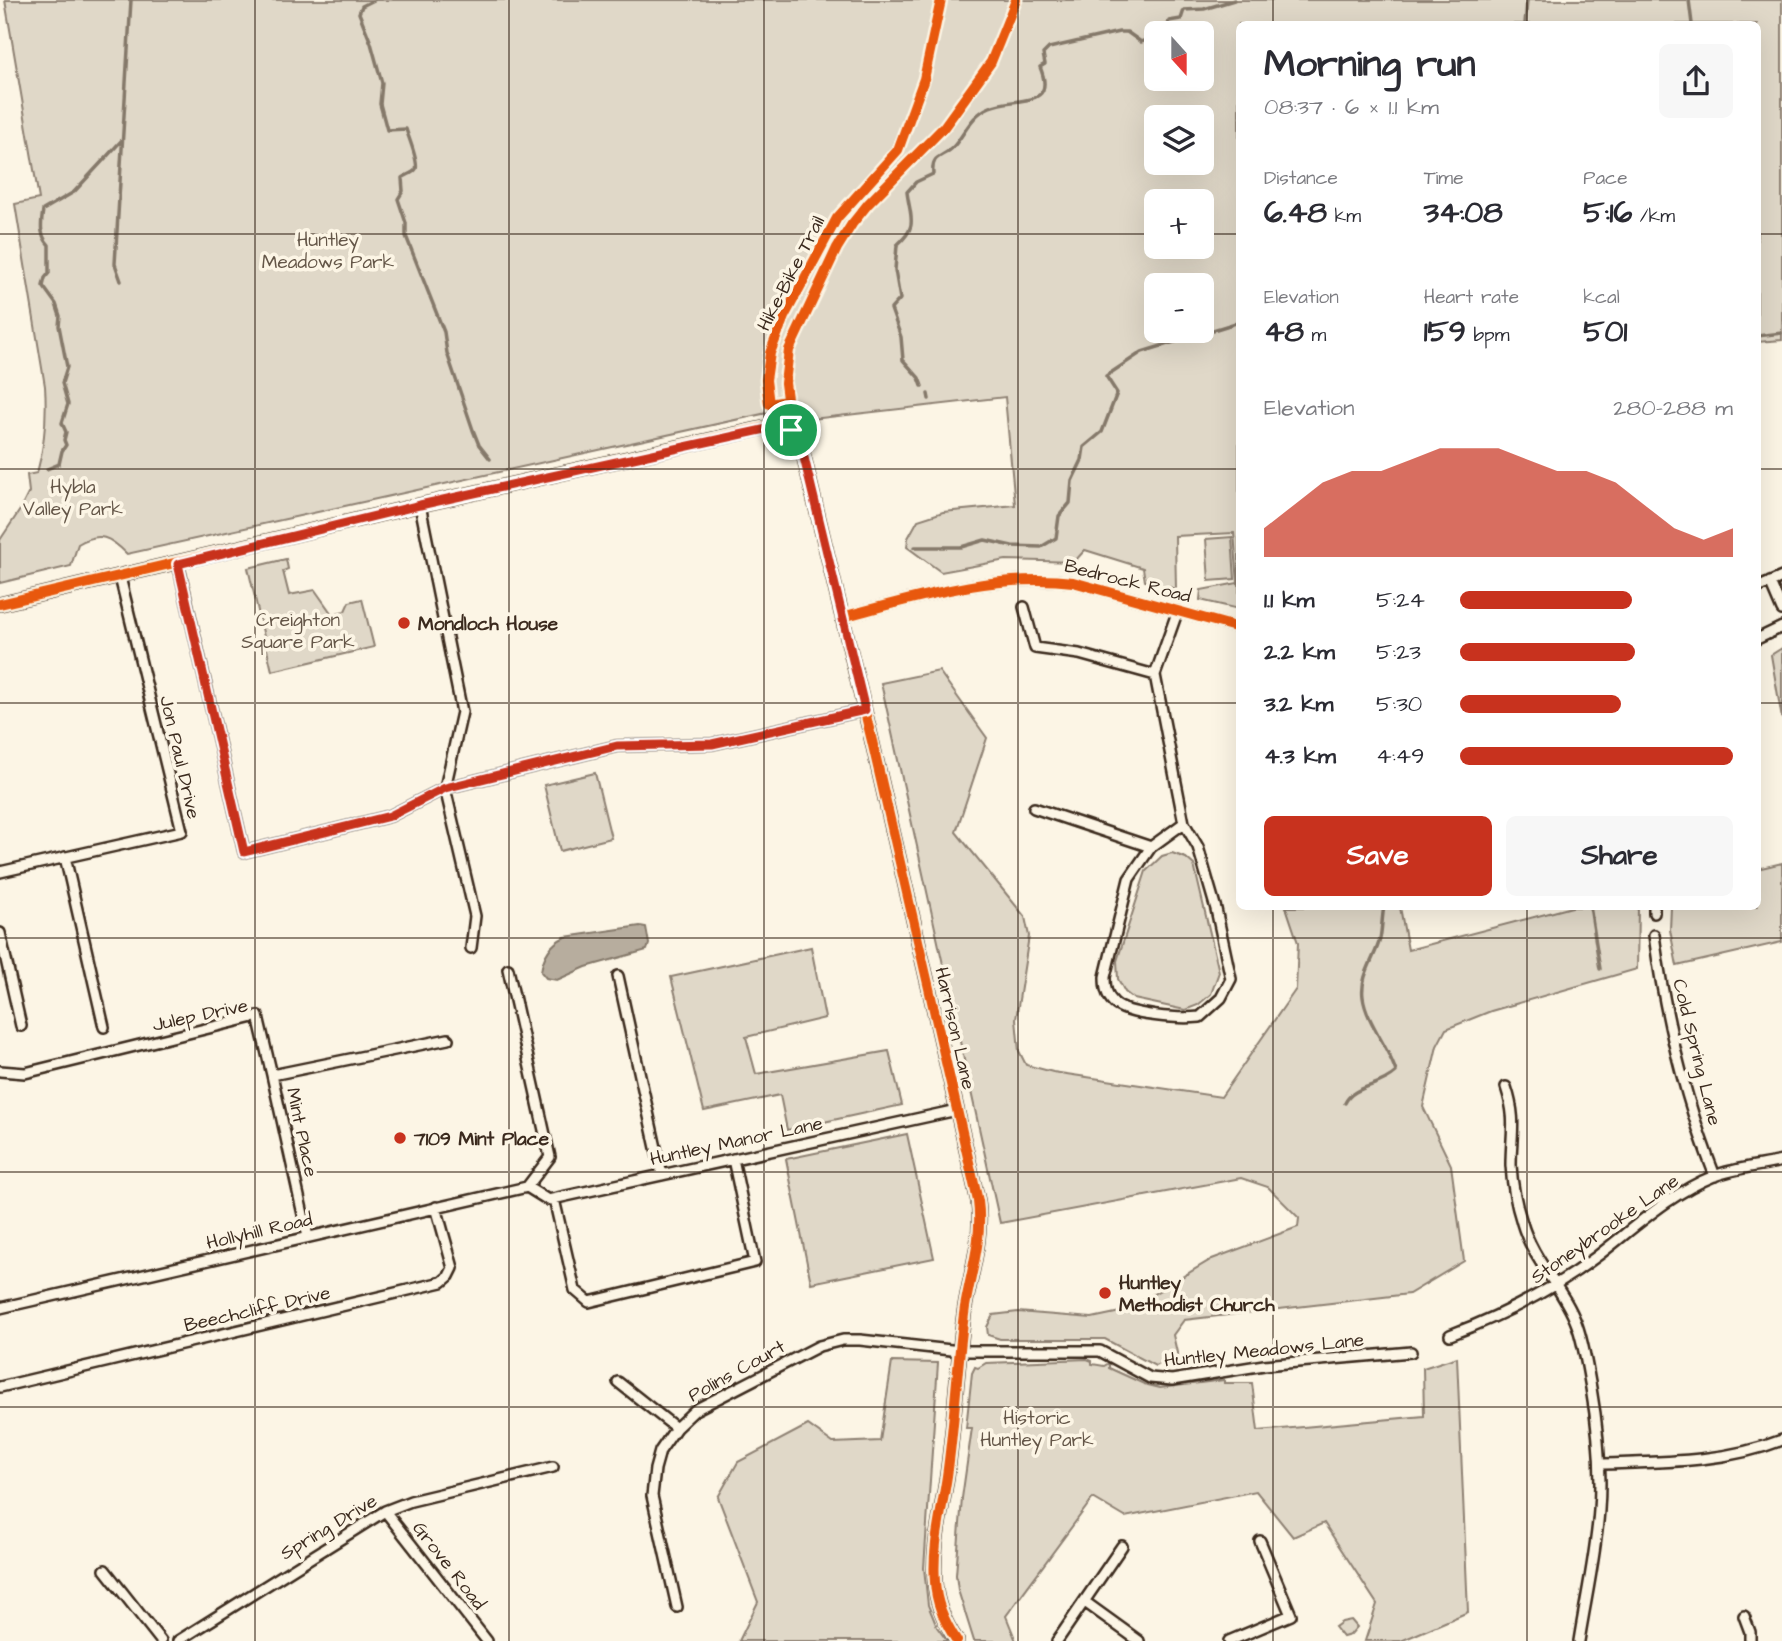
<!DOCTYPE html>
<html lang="en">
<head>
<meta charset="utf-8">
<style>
	body { margin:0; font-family:"Architects Daughter",sans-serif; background:#f7f7f7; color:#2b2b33; height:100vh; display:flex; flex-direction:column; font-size:26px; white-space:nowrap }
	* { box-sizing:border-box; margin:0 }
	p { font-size:23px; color:#7c7c81 }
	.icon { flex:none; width:38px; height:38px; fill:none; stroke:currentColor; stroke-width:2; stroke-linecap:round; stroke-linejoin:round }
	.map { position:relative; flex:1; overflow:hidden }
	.details { position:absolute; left:1236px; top:21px; width:525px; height:889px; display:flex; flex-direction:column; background:#fff; border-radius:10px; box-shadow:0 7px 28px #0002 }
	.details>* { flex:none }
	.needle { width:46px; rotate:159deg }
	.fabs { position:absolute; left:1144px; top:21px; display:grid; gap:14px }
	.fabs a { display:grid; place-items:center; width:70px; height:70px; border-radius:10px; background:#fff; box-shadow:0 7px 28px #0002; font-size:35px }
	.pin { position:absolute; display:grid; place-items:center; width:60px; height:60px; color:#fff; margin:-30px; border:4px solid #fff; border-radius:50%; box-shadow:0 2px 7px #0007 }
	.round { display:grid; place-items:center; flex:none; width:74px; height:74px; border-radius:10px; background:#f7f7f7 }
	.overview { display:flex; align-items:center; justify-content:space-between; height:119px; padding:0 28px }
	h1 { font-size:38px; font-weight:700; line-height:52px }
	.metrics { display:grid; grid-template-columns:repeat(3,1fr); gap:10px; height:119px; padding:7px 28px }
	.metrics div { display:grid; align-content:center }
	.metrics b { font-size:30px; font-weight:700 }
	.metrics small { font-size:19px; font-weight:400 }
	.metrics p { font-size:19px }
	.chart { height:196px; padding:14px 28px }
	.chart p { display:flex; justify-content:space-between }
	.chart svg { width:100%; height:126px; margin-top:7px; fill:#c8321e; opacity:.7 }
	.cta { display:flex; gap:14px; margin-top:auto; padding:14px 28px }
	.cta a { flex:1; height:80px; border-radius:10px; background:#c8321e; color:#fff; font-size:28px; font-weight:700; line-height:80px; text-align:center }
	.cta a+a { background:#f7f7f7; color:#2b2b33 }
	ul { padding:0 28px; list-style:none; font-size:23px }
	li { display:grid; grid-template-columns:112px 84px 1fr; align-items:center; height:52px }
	li i { height:18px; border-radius:9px; background:#c8321e }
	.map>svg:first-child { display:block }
	.green { fill:#e0d8c8; stroke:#8e8173; stroke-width:2; fill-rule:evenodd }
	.water { fill:#b7ad9e; stroke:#85796b; stroke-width:2 }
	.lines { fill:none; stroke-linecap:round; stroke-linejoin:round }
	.stream { stroke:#85796b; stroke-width:3.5 }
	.minor-casing { stroke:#3b2a1e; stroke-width:14 }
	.tertiary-casing { stroke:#3b2a1e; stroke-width:16 }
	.minor { stroke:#fcf5e5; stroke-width:9 }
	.tertiary { stroke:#fcf5e5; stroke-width:10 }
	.cycleway-casing { stroke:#fcf5e5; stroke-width:15 }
	.cycleway { stroke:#e8590c; stroke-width:10 }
	.route-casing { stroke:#fff; stroke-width:14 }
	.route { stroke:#c8321e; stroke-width:9 }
	.grid { fill:none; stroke:#3b2a1e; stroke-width:2; stroke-opacity:0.55 }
	.poi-dot { fill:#c8321e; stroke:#fcf5e5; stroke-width:2.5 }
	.labels { text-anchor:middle; stroke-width:7; stroke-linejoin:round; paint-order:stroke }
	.park-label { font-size:19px; fill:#645648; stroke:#fcf5e5 }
	.street-label { font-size:19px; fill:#3b2a1e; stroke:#fcf5e5 }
	.poi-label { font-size:19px; font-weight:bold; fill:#3b2a1e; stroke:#fcf5e5; text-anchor:start }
</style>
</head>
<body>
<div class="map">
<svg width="1782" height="1641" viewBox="0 0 1782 1641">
	<rect width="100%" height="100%" fill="#fcf5e5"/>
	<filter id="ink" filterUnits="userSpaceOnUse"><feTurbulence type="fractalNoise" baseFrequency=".0143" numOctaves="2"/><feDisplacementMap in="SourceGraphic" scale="14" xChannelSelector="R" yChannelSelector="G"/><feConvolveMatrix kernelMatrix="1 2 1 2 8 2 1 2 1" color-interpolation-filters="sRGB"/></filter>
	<g filter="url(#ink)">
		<path class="green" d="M 5,0 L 1782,0 L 1782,340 L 1757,342 L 1757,24 L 1239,24 L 1239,609 L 1200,600 L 1201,590 L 1238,583 L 1234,533 L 1175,536 L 1176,589 L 1145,581 L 1143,568 L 1085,550 L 1074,562 L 1006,560 L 941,572 L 907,547 L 908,538 L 918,520 L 943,512 L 1015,505 L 1005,397 L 803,420 L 776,411 L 127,554 C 110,537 100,531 78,544 L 71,566 L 0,583 L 0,540 L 20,510 L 29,492 L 27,475 L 37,473 C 45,444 47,416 45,386 L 15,204 L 39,199 ZM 1157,33 L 1202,33 L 1202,79 L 1157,79 ZM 1157,117 L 1202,117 L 1202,163 L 1157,163 ZM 1157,201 L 1202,201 L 1202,247 L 1157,247 ZM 1157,285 L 1202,285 L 1202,331 L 1157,331 Z
			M 1232,537 L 1235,579 L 1209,581 L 1206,539 Z
			M 286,559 L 288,569 L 283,571 L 289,595 L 315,590 L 332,614 L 345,611 L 349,602 L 362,599 L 374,647 L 272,671 L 248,568 Z
			M 1782,648 L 1782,719 L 1771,655 Z
			M 939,671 L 987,738 L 956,832 L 1025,917 L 1029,936 L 1016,1019 L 1019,1051 L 1026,1065 L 1053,1072 L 1221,1097 L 1296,989 L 1298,943 L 1286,907 L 1400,907 L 1408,950 L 1572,907 L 1638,907 L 1637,969 L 1491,1011 L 1446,1029 L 1437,1046 L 1423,1107 L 1451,1165 L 1464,1261 L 1409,1294 L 1184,1320 L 1173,1335 L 1178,1357 L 1155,1366 L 1105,1339 L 1000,1339 L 988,1335 L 987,1327 L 993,1315 L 1018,1312 L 1092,1318 L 1125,1311 L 1212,1259 L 1298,1227 L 1299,1218 L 1268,1187 L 1241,1178 L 1000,1223 L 881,683 Z
			M 595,773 L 611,838 L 560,851 L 544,785 Z
			M 1172,853 L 1186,858 L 1194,865 L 1219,972 L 1211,994 L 1198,1005 L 1185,1010 L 1134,999 L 1125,992 L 1118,979 L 1117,961 L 1146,871 L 1162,856 Z
			M 1782,863 L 1782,942 L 1677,966 L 1670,930 L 1671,907 L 1757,906 L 1757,869 Z
			M 811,947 L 825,1018 L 746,1037 L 756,1074 L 889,1051 L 902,1105 L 787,1130 L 780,1095 L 704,1111 L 671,977 Z
			M 907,1134 L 934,1258 L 811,1283 L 786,1159 Z
			M 1457,1357 L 1468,1612 L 1401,1641 L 1365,1641 L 1377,1604 L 1324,1523 L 1293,1537 L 1256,1491 L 1125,1517 L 1093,1498 L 1006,1616 L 1016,1641 L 974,1641 L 958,1590 L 956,1575 L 962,1498 L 972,1428 L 966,1428 L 972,1373 L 975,1367 L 978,1368 L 986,1363 L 1087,1359 L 1092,1361 L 1092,1364 L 1104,1366 L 1109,1363 L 1109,1368 L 1144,1384 L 1160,1388 L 1224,1380 L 1224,1383 L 1252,1383 L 1258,1431 L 1424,1416 L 1423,1368 Z
			M 892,1362 L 938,1363 L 924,1568 L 928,1605 L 937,1627 L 947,1641 L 739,1641 L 758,1602 L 718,1497 L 738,1462 L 808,1425 L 833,1443 L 880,1441 Z
			M 1351,1620 L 1357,1627 L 1350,1635 L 1343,1637 L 1335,1627 L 1342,1622 Z"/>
		<path class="water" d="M 640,926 L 646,927 L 649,944 L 647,950 L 586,967 L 557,980 L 546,978 L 541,972 C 543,956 550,944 565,937 Z"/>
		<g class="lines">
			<path class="stream" d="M 374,0 L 362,6 L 359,13 L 371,43 L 382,83 L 380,104 L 387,130 L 406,129 C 408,136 419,162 416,169 C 414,173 406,175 402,178 L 403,191 L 398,199 L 406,223 L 406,236 L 444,332 L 447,353 L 473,430 L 479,445 L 490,459
				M 1689,0 L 1692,24
				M 1525,24 L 1527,0
				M 1160,33 L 1166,29 L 1169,21 L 1181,19 L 1184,10 L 1204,9 L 1234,0
				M 121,281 L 115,264 L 131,0
				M 1757,336 L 1782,333
				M 922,386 L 919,378 L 903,360 L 901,337 L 891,309 L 900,299 L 895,270 L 897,245 C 919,226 910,217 907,192 L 916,182 L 933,174 C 931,153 943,159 954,146 C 966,132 971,115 990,107 C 1013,96 1058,110 1040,67 L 1045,64 L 1043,54 L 1049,48 L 1119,32 L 1127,32 L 1141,42 L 1157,36
				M 928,394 L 929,399
				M 47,469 L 59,464 L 62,451 L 66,445 L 64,440 L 66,432 L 62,423 L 68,404 L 62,383 L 67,367 L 59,326 L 60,316 L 56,304 L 43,286 L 45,278 L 49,273 L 49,245 C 39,234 41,224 43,210 L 74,192 L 122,140
				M 915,547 L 961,547 L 985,540 L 1012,546 L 1041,547 L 1056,538 L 1059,516 L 1070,503 L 1072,481 L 1082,460 L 1084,447 L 1102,432 L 1117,393 L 1106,376 L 1142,352 L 1239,322
				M 1590,906 L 1600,969
				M 1345,1103 C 1354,1085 1379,1088 1396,1072 C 1389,1048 1366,1021 1363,997 C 1360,976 1375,958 1380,939 C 1382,929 1382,917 1384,906"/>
			<g class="minor-casing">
				<path id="minor" d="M 791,430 L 785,383 L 789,350 L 837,248 L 852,224 L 868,204 L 944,127 L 991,62 L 1016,0
					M 420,505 L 462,712 L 445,788 L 475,916 L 471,948
					M 178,563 L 244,852 L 390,816 L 445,788 L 617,746 L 712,744 L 865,710
					M 1770,582 L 1782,610
					M 1757,588 L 1782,577
					M 1024,607 L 1035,648 L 1079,654 L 1155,675
					M 1178,610 L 1155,675 L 1184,823 L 1198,847 L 1216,909 L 1231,979 L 1221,998 L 1200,1017 C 1181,1019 1128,1016 1114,1003 C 1106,995 1105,987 1105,977 L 1129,879 L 1151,847 L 1184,823
					M 842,617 C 918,597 994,573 1073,582 L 1239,628
					M 1757,639 L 1782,627
					M 1034,808 L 1151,847
					M 65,857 L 104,1027
					M 0,872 L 182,831 L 120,577
					M 1654,913 L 1654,906
					M 0,933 L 21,1026
					M 1654,935 C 1665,1016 1685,1100 1715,1176
					M 508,969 L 550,1157 L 527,1187
					M 618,976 L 662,1175
					M 0,1071 L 25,1073 L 258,1016 L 272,1075 L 448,1039
					M 272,1075 L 308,1237
					M 1506,1087 C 1517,1120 1511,1133 1511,1165 C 1512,1185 1516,1204 1522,1223 C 1533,1261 1564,1289 1577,1325 C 1584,1345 1587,1367 1591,1388 C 1598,1428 1602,1469 1599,1510 C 1596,1554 1586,1597 1579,1641
					M 527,1187 L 548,1200 L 957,1110
					M 554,1199 L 575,1290 L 589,1302 L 755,1262 L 733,1159
					M 0,1308 L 527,1187
					M 1450,1335 C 1503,1315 1551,1291 1596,1257 C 1634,1228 1669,1194 1714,1176 C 1735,1168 1760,1166 1782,1161
					M 618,1382 L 676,1428
					M 0,1387 L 442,1282 L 449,1276 L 453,1268 L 436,1207
					M 1600,1464 C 1662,1462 1724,1463 1782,1440
					M 385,1511 L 487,1641
					M 105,1570 L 161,1641
					M 1085,1602 L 1139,1641
					M 677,1607 L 652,1496 L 655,1469 L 660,1451 L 676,1428 L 695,1410 L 819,1346 L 843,1340 L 860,1340 L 960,1351 L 1100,1351 L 1150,1378 L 1172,1380 L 1264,1365 L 1411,1352
					M 1744,1616 L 1750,1632 L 1750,1641
					M 178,1641 L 385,1511 L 411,1501 L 553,1467
					M 1057,1641 L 1122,1546
					M 1229,1641 L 1291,1615 L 1260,1541"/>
			</g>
			<g class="tertiary-casing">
				<path id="tertiary" d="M 0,604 L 420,505 L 763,428 C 781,426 794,426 801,445 L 872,741 L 978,1201 C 983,1239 971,1271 965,1307 C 957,1363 955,1420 947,1476 C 942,1511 932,1546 935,1582 C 936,1604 945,1623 957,1641"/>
			</g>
			<use href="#minor" class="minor"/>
			<use href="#tertiary" class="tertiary"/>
			<g class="cycleway-casing">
				<path id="cycleway" d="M 787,401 L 769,404 L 766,380 L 770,353 L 784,317 L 837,218 L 898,150 L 924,79 L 941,0
					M 791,430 L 801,445 L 872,741 L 978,1201 C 983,1239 971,1271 965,1307 C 957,1363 955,1420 947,1476 C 942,1511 932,1546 935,1582 C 936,1604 945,1623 957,1641
					M 791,430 L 785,383 L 789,350 L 837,248 L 852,224 L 868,204 L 944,127 L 991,62 L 1016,0
					M 0,604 L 420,505 L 763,428 L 780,426 L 791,430
					M 842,617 C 918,597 994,573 1073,582 L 1239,628"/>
			</g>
			<use href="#cycleway" class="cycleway"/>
		</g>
	</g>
	<g class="lines" filter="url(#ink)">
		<g class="route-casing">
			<path id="route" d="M 780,426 L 795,433 L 801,445 L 865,710 L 712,744 L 617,746 L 445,788 L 390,816 L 244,852 L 178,564 L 420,505 Z"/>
		</g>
		<use href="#route" class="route"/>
	</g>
	<path class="grid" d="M 255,0 L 255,1641M 509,0 L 509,1641M 764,0 L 764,1641M 1018,0 L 1018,1641M 1273,0 L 1273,24M 1527,0 L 1527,24M 0,234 L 1157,234M 1202,234 L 1239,234M 1757,234 L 1782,234M 0,469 L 1239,469M 1757,469 L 1782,469M 0,703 L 1239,703M 1757,703 L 1782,703M 1273,906 L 1273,1641M 1527,906 L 1527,1641M 0,938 L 1782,938M 0,1172 L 1782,1172M 0,1407 L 1782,1407"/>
	<g class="poi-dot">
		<circle cx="404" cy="623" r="7"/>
		<circle cx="400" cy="1138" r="7"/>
		<circle cx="1105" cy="1293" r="7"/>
	</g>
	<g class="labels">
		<g class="park-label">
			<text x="328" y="246">Huntley<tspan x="328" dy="22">Meadows Park</tspan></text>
			<text x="73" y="493">Hybla<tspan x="73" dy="22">Valley Park</tspan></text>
			<text x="298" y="626">Creighton<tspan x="298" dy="22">Square Park</tspan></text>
			<text x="1037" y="1424">Historic<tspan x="1037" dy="22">Huntley Park</tspan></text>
		</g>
		<g class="street-label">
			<text transform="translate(790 273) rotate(-63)" y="7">Hike-Bike Trail</text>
			<text transform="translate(1128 580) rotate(14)" y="7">Bedrock Road</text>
			<text transform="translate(181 757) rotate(77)" y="7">Jon Paul Drive</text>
			<text transform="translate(200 1014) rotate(-12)" y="7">Julep Drive</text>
			<text transform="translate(956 1028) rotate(77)" y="7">Harrison Lane</text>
			<text transform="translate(1698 1052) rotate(76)" y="7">Cold Spring Lane</text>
			<text transform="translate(303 1132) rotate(78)" y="7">Mint Place</text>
			<text transform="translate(736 1140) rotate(-12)" y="7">Huntley Manor Lane</text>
			<text transform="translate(1604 1228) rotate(-35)" y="7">Stoneybrooke Lane</text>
			<text transform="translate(259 1230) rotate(-13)" y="7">Hollyhill Road</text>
			<text transform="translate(257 1308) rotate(-13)" y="7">Beechcliff Drive</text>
			<text transform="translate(1264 1349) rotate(-6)" y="7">Huntley Meadows Lane</text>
			<text transform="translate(736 1370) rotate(-29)" y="7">Polins Court</text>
			<text transform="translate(328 1526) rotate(-31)" y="7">Spring Drive</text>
			<text transform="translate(450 1565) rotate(52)" y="7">Grove Road</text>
		</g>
		<g class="poi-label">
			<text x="418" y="630">Mondloch House</text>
			<text x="414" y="1145">7109 Mint Place</text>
			<text x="1119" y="1289">Huntley<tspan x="1119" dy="22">Methodist Church</tspan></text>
		</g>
	</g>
</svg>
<div class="fabs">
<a><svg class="needle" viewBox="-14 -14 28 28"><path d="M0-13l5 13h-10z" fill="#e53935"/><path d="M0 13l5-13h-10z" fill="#7c7c81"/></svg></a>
<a><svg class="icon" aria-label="layers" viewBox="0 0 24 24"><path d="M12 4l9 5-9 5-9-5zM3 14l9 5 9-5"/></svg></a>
<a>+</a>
<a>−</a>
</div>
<div class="pin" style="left:791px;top:430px;background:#1e9e55"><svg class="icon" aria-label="arrive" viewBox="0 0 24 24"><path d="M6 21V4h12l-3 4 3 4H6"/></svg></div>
<section class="details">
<div class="overview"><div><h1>Morning run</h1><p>08:37 · 6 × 1.1 km</p></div><a class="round"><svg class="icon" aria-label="share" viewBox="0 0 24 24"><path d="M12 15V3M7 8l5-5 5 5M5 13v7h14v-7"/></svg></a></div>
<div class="metrics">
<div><p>Distance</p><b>6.48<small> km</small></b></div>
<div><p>Time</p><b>34:08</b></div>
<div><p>Pace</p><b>5:16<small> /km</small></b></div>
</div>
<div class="metrics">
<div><p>Elevation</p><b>48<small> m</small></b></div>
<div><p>Heart rate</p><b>159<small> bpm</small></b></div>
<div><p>kcal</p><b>501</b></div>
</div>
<div class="chart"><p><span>Elevation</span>280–288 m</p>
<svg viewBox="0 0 160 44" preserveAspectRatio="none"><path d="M0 44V34L10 26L20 18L30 14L40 14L50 10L60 6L70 6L80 6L90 10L100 14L110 14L120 18L130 26L140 34L150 38L160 34V44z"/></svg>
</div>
<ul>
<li><b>1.1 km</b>5:24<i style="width:63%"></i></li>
<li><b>2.2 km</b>5:23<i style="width:64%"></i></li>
<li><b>3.2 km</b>5:30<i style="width:59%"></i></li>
<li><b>4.3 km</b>4:49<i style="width:100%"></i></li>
</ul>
<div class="cta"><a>Save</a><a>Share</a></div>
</section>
</div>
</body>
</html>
